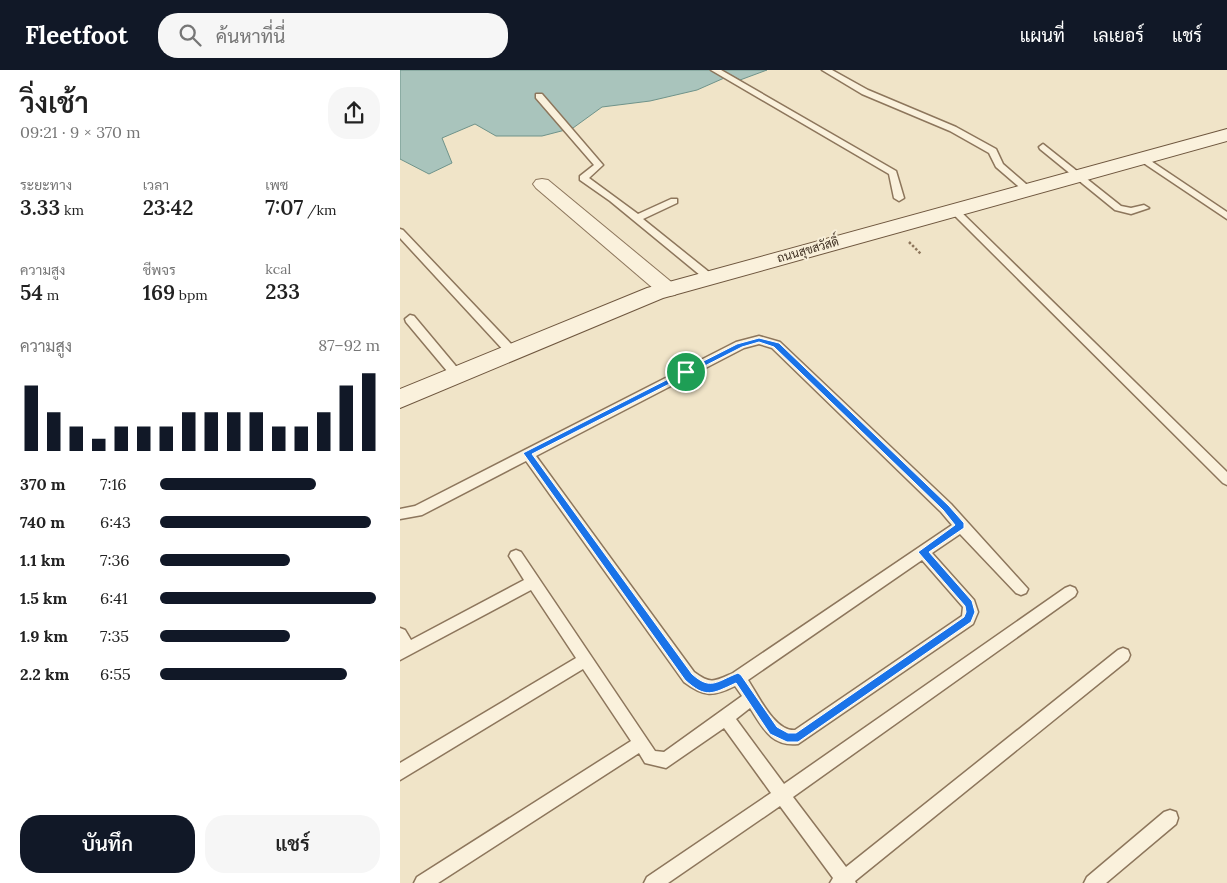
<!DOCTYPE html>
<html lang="th">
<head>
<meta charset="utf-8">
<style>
	body { margin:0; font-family:Lora,Sarabun,serif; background:#f6f6f6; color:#222; height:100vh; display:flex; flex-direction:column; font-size:19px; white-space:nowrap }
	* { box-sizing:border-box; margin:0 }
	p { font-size:16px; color:#767676 }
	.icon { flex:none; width:28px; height:28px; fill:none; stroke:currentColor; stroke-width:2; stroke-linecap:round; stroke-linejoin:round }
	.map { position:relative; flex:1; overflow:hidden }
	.sheet { display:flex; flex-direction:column; background:#fff; width:400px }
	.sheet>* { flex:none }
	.pin { position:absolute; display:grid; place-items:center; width:42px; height:42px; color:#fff; margin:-21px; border:2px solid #fff; border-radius:50%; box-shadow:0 1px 5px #0007 }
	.round { display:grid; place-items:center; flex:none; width:52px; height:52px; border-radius:20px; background:#f6f6f6 }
	.head { display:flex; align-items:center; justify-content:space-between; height:85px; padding:0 20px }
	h1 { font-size:28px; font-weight:600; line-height:38px }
	.metrics { display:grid; grid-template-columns:repeat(3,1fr); gap:8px; height:85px; padding:5px 20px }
	.metrics div { display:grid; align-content:center }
	.metrics b { font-size:21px; font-weight:600 }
	.metrics small { font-size:14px; font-weight:400 }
	.metrics p { font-size:14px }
	.chart { height:140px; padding:10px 20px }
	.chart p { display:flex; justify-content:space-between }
	.chart svg { width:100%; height:90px; margin-top:5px; stroke:#111827; stroke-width:6 }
	.cta { display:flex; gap:10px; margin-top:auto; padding:10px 20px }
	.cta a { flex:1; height:58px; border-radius:20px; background:#111827; color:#fff; font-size:20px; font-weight:600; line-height:58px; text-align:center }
	.cta a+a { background:#f6f6f6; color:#222 }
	ul { padding:0 20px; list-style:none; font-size:16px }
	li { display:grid; grid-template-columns:80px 60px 1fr; align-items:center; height:38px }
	li i { height:12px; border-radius:6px; background:#111827 }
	header { display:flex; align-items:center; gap:30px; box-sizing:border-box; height:70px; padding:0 25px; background:#111827; color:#fff }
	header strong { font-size:24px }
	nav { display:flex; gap:28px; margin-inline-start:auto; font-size:18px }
	.search { width:350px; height:45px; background:#f6f6f6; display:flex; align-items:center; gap:12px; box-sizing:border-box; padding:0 18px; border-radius:20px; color:#767676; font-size:19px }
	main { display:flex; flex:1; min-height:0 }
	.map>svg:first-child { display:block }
	.water { fill:#a9c4bc; stroke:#6f938a }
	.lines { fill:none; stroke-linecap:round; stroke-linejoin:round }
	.service-casing { stroke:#8d765c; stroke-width:3 }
	.minor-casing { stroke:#8d765c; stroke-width:2 }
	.secondary-casing { stroke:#6f573f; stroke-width:2 }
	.path { stroke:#8d765c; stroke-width:2.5; stroke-dasharray:2.5 2; stroke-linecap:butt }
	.service { fill:#faf1dc; fill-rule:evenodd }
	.minor { fill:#faf1dc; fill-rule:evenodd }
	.secondary { fill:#faf1dc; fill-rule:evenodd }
	.route { fill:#1a73e8; stroke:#fff; fill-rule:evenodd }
	.labels { text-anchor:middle; stroke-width:4; stroke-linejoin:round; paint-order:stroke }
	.far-street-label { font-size:12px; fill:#3d2e20; stroke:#f7eed8 }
</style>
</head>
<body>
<header>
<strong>Fleetfoot</strong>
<div class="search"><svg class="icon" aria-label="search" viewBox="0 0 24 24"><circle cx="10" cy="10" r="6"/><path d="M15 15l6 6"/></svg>ค้นหาที่นี่</div>
<nav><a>แผนที่</a><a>เลเยอร์</a><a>แชร์</a></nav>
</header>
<main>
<section class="sheet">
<div class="head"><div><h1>วิ่งเช้า</h1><p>09:21 · 9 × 370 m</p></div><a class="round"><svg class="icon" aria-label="share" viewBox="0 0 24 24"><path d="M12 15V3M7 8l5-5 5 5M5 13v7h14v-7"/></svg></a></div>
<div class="metrics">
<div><p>ระยะทาง</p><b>3.33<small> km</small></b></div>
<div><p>เวลา</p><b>23:42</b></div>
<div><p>เพซ</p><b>7:07<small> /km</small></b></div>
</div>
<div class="metrics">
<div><p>ความสูง</p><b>54<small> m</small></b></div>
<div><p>ชีพจร</p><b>169<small> bpm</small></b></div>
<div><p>kcal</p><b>233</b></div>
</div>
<div class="chart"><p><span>ความสูง</span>87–92 m</p>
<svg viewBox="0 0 160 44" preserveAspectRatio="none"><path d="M5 44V12M15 44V25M25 44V32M35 44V38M45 44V32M55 44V32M65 44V32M75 44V25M85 44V25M95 44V25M105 44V25M115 44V32M125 44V32M135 44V25M145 44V12M155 44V6"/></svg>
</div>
<ul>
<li><b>370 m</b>7:16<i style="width:71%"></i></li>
<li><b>740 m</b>6:43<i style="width:96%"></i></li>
<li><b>1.1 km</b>7:36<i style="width:59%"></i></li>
<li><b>1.5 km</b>6:41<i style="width:98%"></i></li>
<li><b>1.9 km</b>7:35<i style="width:59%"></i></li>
<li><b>2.2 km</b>6:55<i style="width:85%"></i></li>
</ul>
<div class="cta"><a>บันทึก</a><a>แชร์</a></div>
</section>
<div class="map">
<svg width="827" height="813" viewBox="0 0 827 813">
	<rect width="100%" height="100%" fill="#f0e4c8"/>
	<path class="water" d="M 0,0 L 367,0 L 340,10 L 331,5 L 297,20 L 250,31 L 202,37 L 173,58 L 142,66 L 96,66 L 75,54 L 42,68 L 52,93 L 29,104 L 0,89 Z"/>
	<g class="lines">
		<g class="service-casing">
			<path id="service" d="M 311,0 L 321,0 L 496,101 L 504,128 L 499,131 L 494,128 L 489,104 Z
				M 422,0 L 432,0 L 468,20 L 556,57 L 596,79 L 603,94 L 633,120 L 631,122 L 625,122 L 596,97 L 589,83 L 550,61 L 462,24 Z
				M 136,24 L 142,24 L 203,95 L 189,108 L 238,144 L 271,129 L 277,129 L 277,133 L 243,149 L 314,206 L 315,208 L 314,210 L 306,210 L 210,131 L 180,110 L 180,106 L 194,95 L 136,28 Z
				M 643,74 L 721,136 L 731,138 L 744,135 L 749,138 L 731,144 L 715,140 L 640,79 L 639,77 Z
				M 742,85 L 827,142 L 827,149 L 739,90 L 739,86 Z
				M 554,137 L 557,138 L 827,402 L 827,415 L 823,413 L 551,142 L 551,138 Z
				M 0,159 L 3,160 L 115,278 L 117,281 L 115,284 L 107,284 L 0,168 Z
				M 10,245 L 14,246 L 60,301 L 62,304 L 60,307 L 52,307 L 6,252 L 5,249 Z
				M 359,266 L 380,272 L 551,434 L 628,519 L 626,523 L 621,525 L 616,523 L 560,464 L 532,483 L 574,530 L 578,542 L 573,554 L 398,674 C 371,677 363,658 350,638 L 336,649 L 384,714 L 665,518 L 670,516 L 675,518 L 677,522 L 675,526 L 393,727 L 446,797 L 718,580 L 723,578 L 728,580 L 730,585 L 728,590 L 455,811 L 456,813 L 430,813 L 433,808 L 380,736 L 268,813 L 244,813 L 247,807 L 371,723 L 324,658 L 266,698 L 245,693 L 239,683 L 38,813 L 14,813 L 17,807 L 231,671 L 183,599 L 0,710 L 0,693 L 176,588 L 131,520 L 0,590 L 0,558 L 5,560 L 11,570 L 124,510 L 109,486 L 111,482 L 116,480 L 121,482 L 255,681 L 264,682 L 342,626 L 335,616 C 313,627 304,627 284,612 L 126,391 L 22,445 L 0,449 L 0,439 L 15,436 L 336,272 ZM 359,274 L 372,278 L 541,442 L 552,455 L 333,603 C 315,611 311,615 294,602 L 136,386 L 344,278 ZM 522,490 L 563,537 L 562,546 L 395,660 C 375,662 358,625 348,610 Z
				M 770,740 L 776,742 L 778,748 L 776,754 L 706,813 L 684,813 L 687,807 L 764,742 Z"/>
		</g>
		<g class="minor-casing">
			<path id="minor" d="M 142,109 L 148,110 L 275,215 L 278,220 L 275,225 L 268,226 L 261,225 L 136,118 L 133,114 L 136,110 Z"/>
		</g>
		<g class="secondary-casing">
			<path id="secondary" d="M 827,59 L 827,71 L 263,228 L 0,338 L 0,319 L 247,218 Z"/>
		</g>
		<path class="path" d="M 509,172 L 521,184"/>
		<use href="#service" class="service"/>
		<use href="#minor" class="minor"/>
		<use href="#secondary" class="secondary"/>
	</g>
	<path class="route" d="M 359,268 L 379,273 L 549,436 L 564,453 L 564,458 L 529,482 L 572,531 L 575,542 L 571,552 L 398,672 L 387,672 L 370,664 L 336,613 C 312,624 306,629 285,610 L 123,383 L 337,274 ZM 359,272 L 374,277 L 543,440 L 555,455 L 518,482 L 565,536 L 566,542 L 564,547 L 396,663 L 388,663 L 377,657 L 341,605 L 338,603 C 317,611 311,621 292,604 L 132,384 L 342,277 Z"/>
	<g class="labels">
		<g class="far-street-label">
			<text transform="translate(408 180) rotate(-16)" y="4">ถนนสุขสวัสดิ์</text>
		</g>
	</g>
</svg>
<div class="pin" style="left:286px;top:302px;background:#1e9e55"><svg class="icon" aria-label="arrive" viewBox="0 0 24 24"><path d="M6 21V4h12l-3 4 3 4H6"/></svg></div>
</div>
</main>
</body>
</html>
